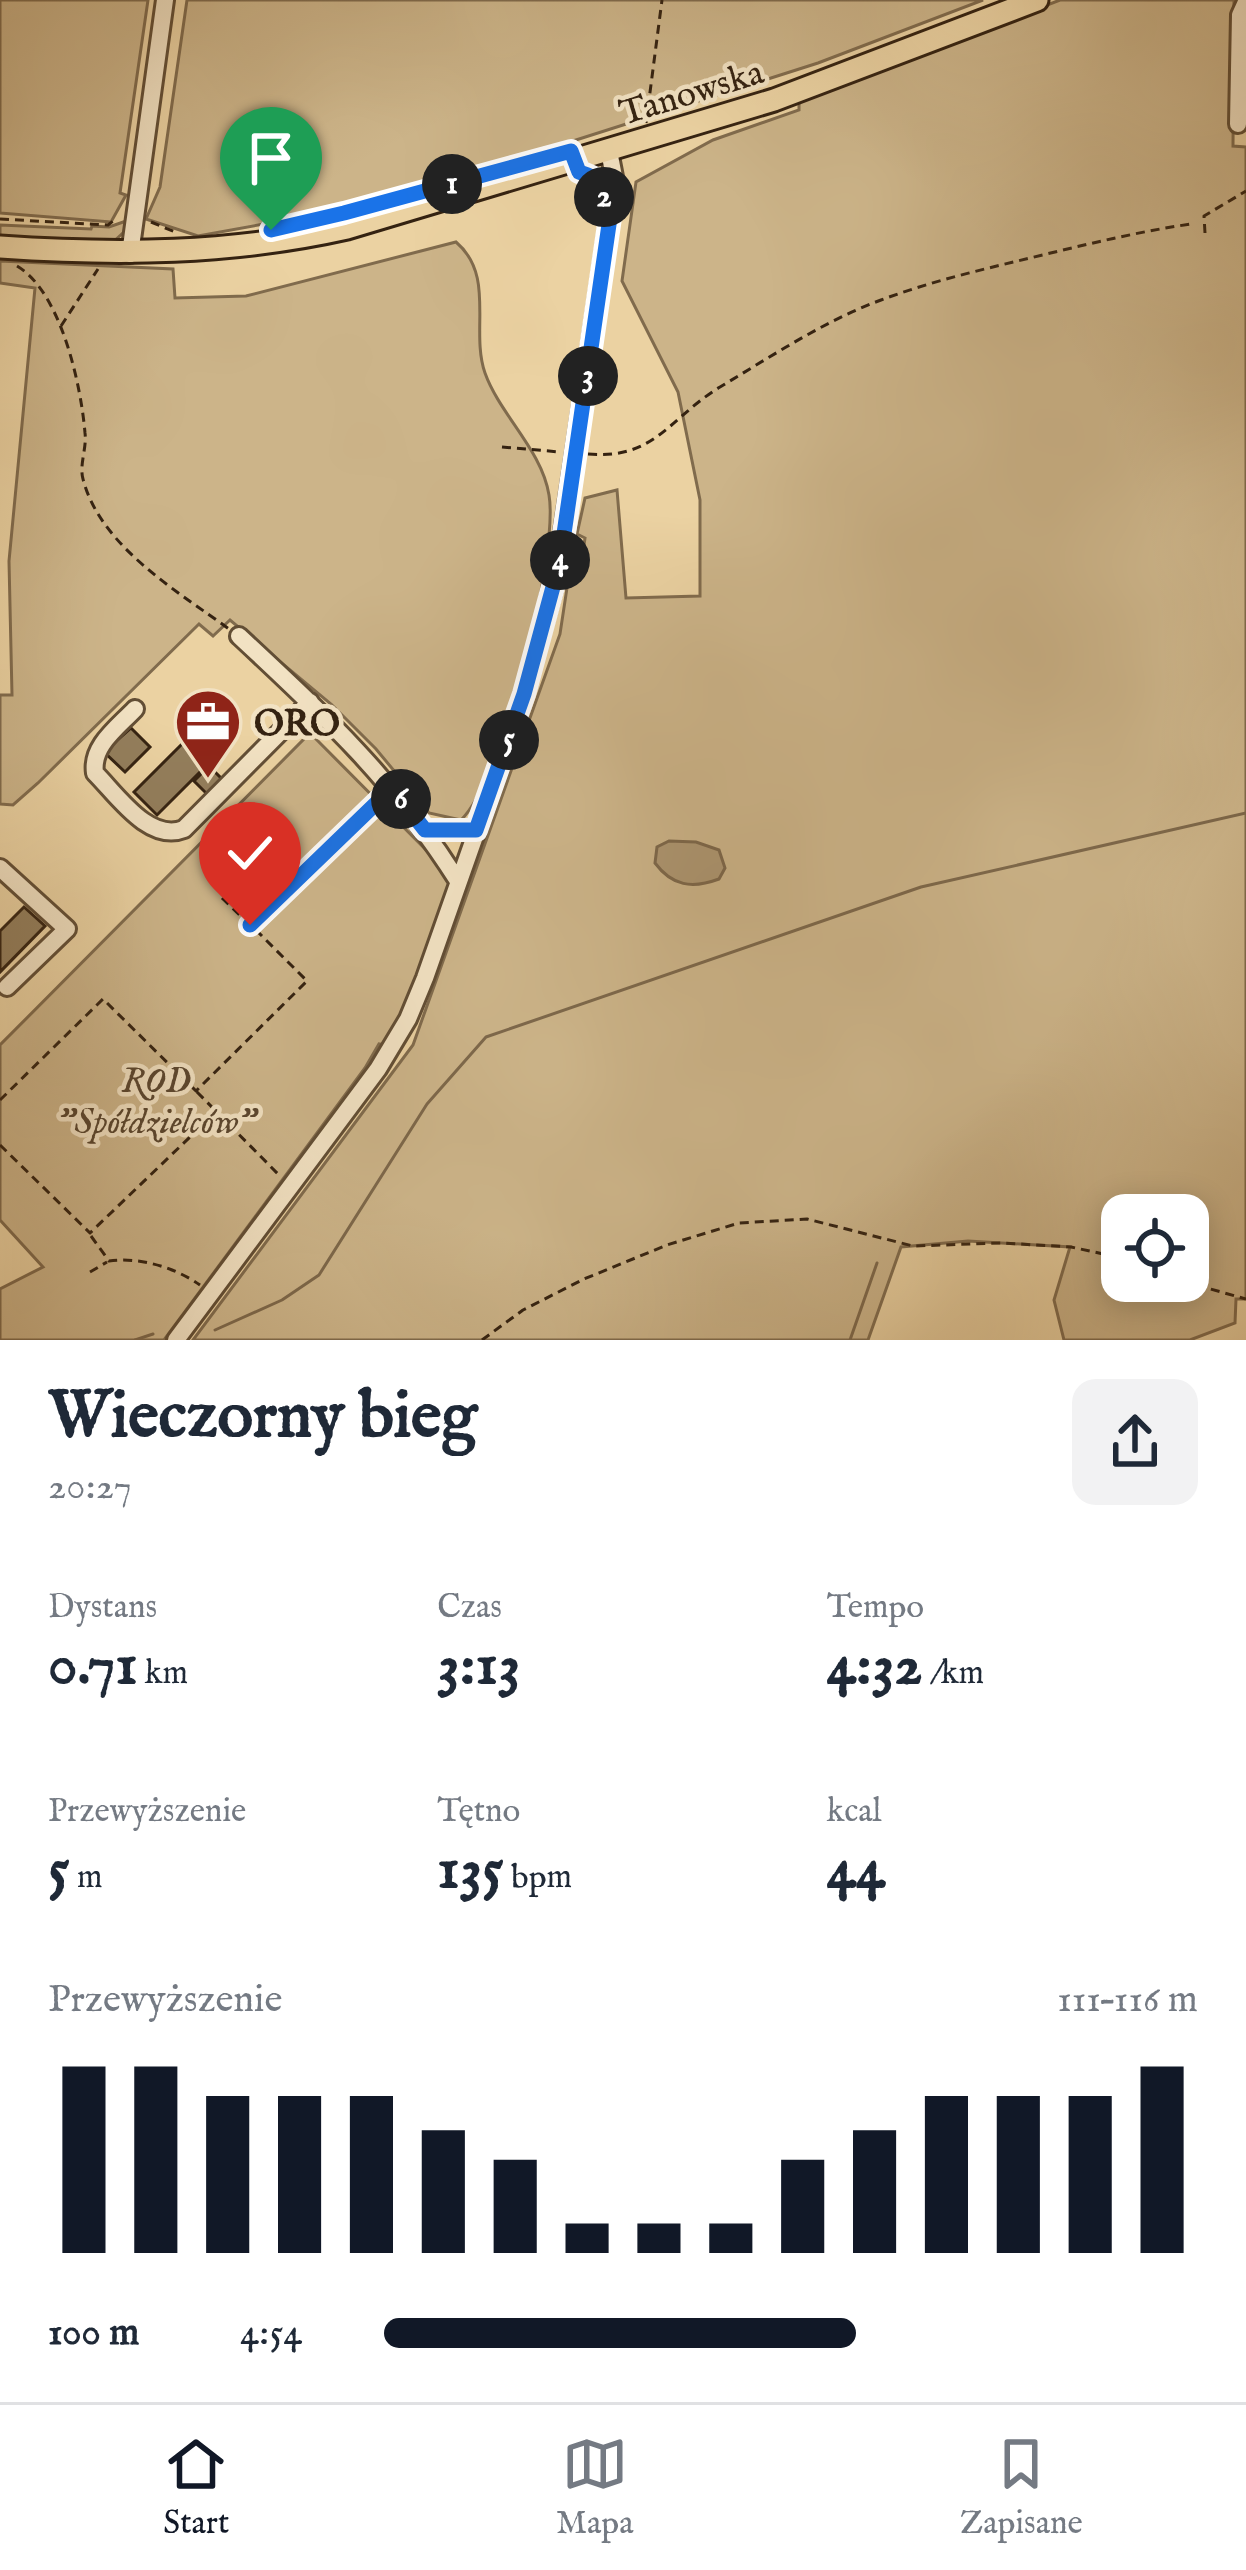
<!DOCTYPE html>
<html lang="pl">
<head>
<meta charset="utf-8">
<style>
	body { margin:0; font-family:"IM FELL English",serif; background:#f2f2f3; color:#1f2937; height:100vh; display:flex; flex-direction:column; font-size:45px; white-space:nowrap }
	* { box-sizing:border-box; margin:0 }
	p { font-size:39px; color:#747a83 }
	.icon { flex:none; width:66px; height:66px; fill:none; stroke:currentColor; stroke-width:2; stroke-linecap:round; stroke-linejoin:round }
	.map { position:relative; height:1340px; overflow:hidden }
	.sheet { display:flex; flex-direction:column; background:#fff; flex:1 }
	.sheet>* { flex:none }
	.controls { position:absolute; left:1101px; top:1194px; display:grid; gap:24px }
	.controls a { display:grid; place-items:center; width:108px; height:108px; border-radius:24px; background:#fff; box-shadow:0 6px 30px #0003; font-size:60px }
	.pin { position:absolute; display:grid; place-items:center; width:102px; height:102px; color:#fff; margin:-123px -51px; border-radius:50% 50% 50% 0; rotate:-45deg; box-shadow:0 0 12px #0007 }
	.pin .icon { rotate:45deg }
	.km { position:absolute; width:60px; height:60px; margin:-30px; border-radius:50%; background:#222; color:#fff; font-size:33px; line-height:60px; text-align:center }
	.round { display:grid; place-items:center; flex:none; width:126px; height:126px; border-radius:24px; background:#f2f2f3 }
	.head { display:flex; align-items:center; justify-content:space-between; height:204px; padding:0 48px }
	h1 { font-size:66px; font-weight:700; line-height:90px }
	.metrics { display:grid; grid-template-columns:repeat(3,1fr); gap:18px; height:204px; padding:12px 48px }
	.metrics div { display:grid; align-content:center }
	.metrics b { font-size:60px; font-weight:700 }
	.metrics small { font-size:33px; font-weight:400 }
	.metrics p { font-size:33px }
	.chart { height:336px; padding:24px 48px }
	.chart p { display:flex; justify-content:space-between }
	.chart svg { width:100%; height:216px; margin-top:12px; stroke:#111827; stroke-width:6 }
	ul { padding:0 48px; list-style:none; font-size:39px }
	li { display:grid; grid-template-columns:192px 144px 1fr; align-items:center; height:90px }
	li i { height:30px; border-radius:15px; background:#111827 }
	.tabs { display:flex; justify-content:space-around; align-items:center; height:168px; border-top:3px solid #e0e1e3; background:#fff; font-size:33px; color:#747a83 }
	.tabs a { display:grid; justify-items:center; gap:6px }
	.tabs .on { color:#111827 }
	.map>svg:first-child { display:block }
	.green { fill:#ccb489; stroke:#806b4d; stroke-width:3; fill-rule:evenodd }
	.water { fill:#ad9671; stroke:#7d684b; stroke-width:3 }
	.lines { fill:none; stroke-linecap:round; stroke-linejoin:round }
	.stream { stroke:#7d684b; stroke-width:3 }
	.building { fill:#937e5c; stroke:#342211; stroke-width:3 }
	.minor-casing { stroke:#624e35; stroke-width:22 }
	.major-casing { stroke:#342211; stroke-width:27 }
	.path { stroke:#342211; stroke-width:3; stroke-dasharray:9 6; stroke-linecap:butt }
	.minor { stroke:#f2e2c3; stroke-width:16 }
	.major { stroke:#ebd2a2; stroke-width:21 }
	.route-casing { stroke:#fff; stroke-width:24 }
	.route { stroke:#1a73e8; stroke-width:15 }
	.labels { text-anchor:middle; stroke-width:9; stroke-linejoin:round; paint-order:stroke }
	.street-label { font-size:36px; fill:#342211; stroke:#f2e2c3 }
	.poi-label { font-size:36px; font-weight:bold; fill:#342211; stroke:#f2e2c3; text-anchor:start }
	.park-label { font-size:36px; font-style:italic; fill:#5a462f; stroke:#f2e2c3 }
</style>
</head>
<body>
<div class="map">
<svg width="1246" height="1340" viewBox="0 0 1246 1340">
	<rect width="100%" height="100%" fill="#ebd2a2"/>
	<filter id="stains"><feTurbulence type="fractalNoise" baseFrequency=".00167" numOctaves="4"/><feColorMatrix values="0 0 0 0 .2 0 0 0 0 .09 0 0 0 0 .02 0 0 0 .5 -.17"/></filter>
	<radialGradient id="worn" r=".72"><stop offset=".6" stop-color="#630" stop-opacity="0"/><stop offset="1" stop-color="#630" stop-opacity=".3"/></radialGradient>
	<path class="green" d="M 0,0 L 148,0 L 120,193 L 126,195 L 111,222 L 0,213 Z
		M 187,0 L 983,0 L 818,63 L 428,187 L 330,212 L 198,236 L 146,219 L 160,187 Z
		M 1060,0 L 1234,0 L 1233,146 L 1246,147 L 1246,1299 L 1236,1299 L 1235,1323 L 1190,1340 L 1064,1340 L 1054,1300 L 1070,1247 L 968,1241 L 901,1247 L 868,1340 L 193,1340 L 413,1045 L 560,634 L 572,555 L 583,552 L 585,538 L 577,534 L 585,498 L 617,490 L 626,598 L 700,596 L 700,500 L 678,392 L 622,281 L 636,182 L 713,140 L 799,110 L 799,102 ZM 1122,1215 L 1188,1215 L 1188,1281 L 1122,1281 Z
		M 129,220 L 125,231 L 111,244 L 0,241 L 0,225 L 91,229 L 92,226 L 109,227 Z
		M 456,242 C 496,276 470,330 485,373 C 500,415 542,450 549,495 C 559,554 503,780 461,820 L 429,813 L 376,749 L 331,704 L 230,620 L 213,636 L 199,624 L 38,783 L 13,805 L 0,804 L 0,695 L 12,695 L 9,561 L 35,288 L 0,283 L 0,261 L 173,269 L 175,298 L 246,296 Z
		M 310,733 L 443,867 L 450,885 L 411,994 L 386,1045 L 379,1044 L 365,1068 L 164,1340 L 0,1340 L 0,1289 L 43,1267 L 0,1220 L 0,1045 Z"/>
	<path class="water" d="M 669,841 L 696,842 L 719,850 L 725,868 L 719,879 C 692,889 672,886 655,863 L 657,847 Z"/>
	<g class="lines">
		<path class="stream" d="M 215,1330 L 282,1300 L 319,1275 L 427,1104 L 486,1037 L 921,887 L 1246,813
			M 135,1340 L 153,1334
			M 850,1340 L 877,1263"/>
	</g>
	<path class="building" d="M 214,712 L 237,735 L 157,815 L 134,792 Z
		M 131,728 L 150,747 L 125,772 L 104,752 Z
		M 209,766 L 222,779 L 207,794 L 194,781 Z
		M 24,907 L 45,926 L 0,972 L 0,931 Z"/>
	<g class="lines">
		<g class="minor-casing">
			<path id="minor" d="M 1238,124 L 1240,15 L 1246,2
				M 130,254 L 165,0
				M 239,636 C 325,716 394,780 458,881
				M 135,709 C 117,728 91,746 95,773 C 117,795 149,843 184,829 L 310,702
				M 378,802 L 392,788
				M 425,829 L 476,830
				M 0,868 L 67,929 L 7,987
				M 176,1340 L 378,1069 L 408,1019 L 425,978 L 518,714 L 556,579 L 615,182 L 609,151"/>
		</g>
		<g class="major-casing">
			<path id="major" d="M 0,247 C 118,255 231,254 347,228 L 774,100 L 1037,0"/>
		</g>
		<path class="path" d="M 646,123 L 662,0
			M 0,219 L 108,225 L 117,218
			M 151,222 L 175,232
			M 1205,233 L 1204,216 L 1246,191
			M 17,266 C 61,292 81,385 85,433 C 87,448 79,465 83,479 C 100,546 177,591 229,629
			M 61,326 L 98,269
			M 502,447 L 560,452
			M 588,454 C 655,460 669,418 720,387 C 772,356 824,321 881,300 C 929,282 980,270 1030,258 C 1084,245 1136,232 1191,224
			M 222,898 L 248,923
			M 197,1092 L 279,1175
			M 0,1100 L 103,999 L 196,1091 L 307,981 L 250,924 L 368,811
			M 0,1145 L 90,1233 L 216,1112
			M 91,1236 L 109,1261 C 140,1257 174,1267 200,1285
			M 90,1272 L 107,1262
			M 1182,1281 L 1246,1299
			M 482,1340 L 523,1310 L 584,1279 L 667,1245 L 739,1223 L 807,1219 L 913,1246 L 1002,1243 L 1071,1247 L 1122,1258"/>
		<use href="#minor" class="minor"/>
		<use href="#major" class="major"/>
	</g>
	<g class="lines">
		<g class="route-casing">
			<path id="route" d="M 250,925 L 392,788 L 425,830 L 476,830 L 524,694 L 560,561 L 612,204 L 604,202 C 604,182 598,178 579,172 L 571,151 L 344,213 L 271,230"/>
		</g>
		<use href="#route" class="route"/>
	</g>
	<defs>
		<g id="office-pin" transform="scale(3.45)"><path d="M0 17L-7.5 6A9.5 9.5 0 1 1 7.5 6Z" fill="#8f2418" stroke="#f2e2c3"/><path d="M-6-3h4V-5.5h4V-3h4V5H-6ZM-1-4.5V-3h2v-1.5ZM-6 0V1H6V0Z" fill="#fff"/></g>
	</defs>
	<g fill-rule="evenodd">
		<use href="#office-pin" x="208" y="722"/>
	</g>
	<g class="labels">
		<g class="street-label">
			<text transform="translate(691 91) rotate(-17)" y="13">Tanowska</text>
		</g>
		<g class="poi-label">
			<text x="254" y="735">ORO</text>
		</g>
		<g class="park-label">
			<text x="156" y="1092">ROD<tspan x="156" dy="41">"Spółdzielców"</tspan></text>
		</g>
	</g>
	<rect width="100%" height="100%" filter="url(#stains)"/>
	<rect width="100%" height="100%" fill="url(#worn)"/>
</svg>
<div class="controls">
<a><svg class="icon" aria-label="locate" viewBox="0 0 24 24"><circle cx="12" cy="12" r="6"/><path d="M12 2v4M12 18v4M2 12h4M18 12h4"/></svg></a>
</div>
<div class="pin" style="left:271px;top:230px;background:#1e9e55"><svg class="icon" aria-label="arrive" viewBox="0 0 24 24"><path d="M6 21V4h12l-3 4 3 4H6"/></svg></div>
<div class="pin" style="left:250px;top:925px;background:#d93025"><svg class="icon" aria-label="check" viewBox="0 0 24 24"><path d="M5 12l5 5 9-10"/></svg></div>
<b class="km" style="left:452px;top:184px">1</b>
<b class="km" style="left:604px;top:197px">2</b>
<b class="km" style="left:588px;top:376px">3</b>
<b class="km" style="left:560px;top:560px">4</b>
<b class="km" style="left:509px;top:740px">5</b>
<b class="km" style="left:401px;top:799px">6</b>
</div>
<section class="sheet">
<div class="head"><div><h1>Wieczorny bieg</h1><p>20:27</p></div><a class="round"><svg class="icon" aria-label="share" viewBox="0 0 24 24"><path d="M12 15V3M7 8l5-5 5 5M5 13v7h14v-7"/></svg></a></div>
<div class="metrics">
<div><p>Dystans</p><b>0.71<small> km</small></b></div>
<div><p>Czas</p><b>3:13</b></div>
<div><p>Tempo</p><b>4:32<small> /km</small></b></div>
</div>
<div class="metrics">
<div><p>Przewyższenie</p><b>5<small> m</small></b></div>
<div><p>Tętno</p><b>135<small> bpm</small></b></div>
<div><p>kcal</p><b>44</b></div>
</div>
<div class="chart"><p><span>Przewyższenie</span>111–116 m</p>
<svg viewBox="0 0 160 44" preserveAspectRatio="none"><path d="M5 44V6M15 44V6M25 44V12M35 44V12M45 44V12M55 44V19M65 44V25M75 44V38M85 44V38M95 44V38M105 44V25M115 44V19M125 44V12M135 44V12M145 44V12M155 44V6"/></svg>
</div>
<ul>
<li><b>100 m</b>4:54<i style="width:58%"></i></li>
</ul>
</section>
<nav class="tabs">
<a class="on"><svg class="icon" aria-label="home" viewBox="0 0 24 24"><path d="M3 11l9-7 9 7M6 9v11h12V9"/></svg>Start</a>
<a><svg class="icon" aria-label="map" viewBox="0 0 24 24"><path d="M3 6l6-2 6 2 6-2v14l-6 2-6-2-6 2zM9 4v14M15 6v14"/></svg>Mapa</a>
<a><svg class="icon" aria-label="saved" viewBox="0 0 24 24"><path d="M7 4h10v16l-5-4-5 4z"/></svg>Zapisane</a>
</nav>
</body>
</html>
